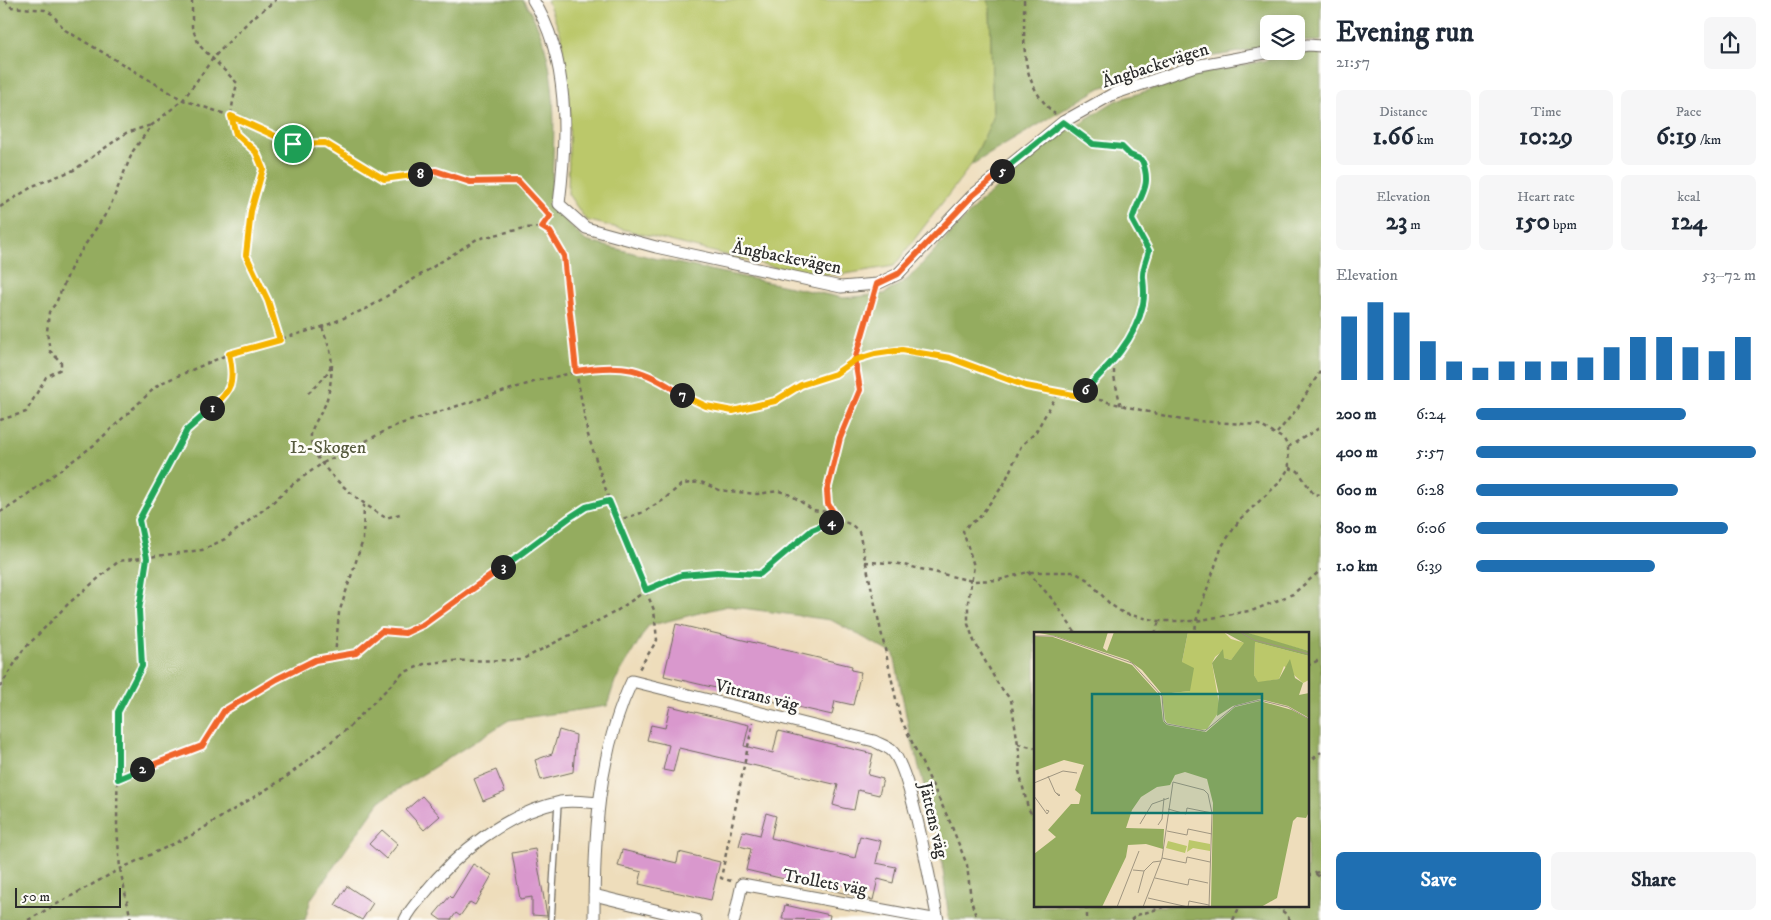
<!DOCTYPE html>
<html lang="en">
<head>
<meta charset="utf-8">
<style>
	body { margin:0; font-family:"IM FELL DW Pica",serif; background:#f6f6f7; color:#1f2937; height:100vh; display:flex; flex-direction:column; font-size:19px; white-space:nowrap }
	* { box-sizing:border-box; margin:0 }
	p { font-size:16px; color:#747a83 }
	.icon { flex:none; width:28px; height:28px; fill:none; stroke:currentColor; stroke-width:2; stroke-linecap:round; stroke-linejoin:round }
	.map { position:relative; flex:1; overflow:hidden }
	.side { display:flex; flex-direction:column; background:#fff; width:450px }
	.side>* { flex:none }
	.fabs { position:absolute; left:1260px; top:15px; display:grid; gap:10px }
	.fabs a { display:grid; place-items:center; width:45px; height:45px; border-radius:8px; background:#fff; box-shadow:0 2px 12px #0003; font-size:25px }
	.scale { position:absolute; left:15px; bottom:12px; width:106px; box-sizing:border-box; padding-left:5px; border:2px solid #2b2b2b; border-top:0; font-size:14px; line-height:18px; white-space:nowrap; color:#2b2b2b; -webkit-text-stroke:4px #fdfcf7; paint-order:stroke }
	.pin { position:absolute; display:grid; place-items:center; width:42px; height:42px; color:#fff; margin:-21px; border:2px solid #fff; border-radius:50%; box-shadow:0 1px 5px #0007 }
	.km { position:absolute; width:25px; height:25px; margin:-12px; border-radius:50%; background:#222; color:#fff; font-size:14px; line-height:25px; text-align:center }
	.round { display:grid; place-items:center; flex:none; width:52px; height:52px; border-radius:8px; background:#f6f6f7 }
	.summary { display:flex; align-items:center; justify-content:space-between; height:85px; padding:0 15px }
	h1 { font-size:28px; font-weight:700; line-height:38px }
	.figures { display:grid; grid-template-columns:repeat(3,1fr); gap:8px; height:85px; padding:5px 15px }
	.figures div { display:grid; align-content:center; border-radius:8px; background:#f6f6f7; text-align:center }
	.figures b { font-size:25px; font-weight:700 }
	.figures small { font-size:14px; font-weight:400 }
	.figures p { font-size:14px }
	.chart { height:140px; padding:10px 15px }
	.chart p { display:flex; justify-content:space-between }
	.chart svg { width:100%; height:90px; margin-top:5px; stroke:#1f6fb2; stroke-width:6 }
	.primary-button { display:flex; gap:10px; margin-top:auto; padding:10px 15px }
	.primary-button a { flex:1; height:58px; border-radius:8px; background:#1f6fb2; color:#fff; font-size:20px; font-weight:700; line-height:58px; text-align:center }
	.primary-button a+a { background:#f6f6f7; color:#1f2937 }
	ul { padding:0 15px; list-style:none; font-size:16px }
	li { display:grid; grid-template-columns:80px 60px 1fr; align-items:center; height:38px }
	li i { height:12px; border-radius:6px; background:#1f6fb2 }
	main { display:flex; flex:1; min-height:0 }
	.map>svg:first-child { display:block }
	.green { fill:#bbc86a; stroke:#737a4a }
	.forest { fill:#94ac5e; stroke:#606c44; fill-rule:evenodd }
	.building { fill:#d998cd }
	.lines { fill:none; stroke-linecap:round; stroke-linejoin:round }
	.service-casing { stroke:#6f695d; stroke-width:8 }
	.minor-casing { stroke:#6f695d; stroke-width:13 }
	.path { stroke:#6f695d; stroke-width:2.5; stroke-dasharray:4 4; stroke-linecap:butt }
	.service { stroke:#fff; stroke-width:5.5 }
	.minor { stroke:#fff; stroke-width:11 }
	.split-1-casing { stroke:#fff; stroke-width:10 }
	.split-2-casing { stroke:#fff; stroke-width:10 }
	.split-3-casing { stroke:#fff; stroke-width:10 }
	.split-4-casing { stroke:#fff; stroke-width:10 }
	.split-5-casing { stroke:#fff; stroke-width:10 }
	.split-6-casing { stroke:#fff; stroke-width:10 }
	.split-7-casing { stroke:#fff; stroke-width:10 }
	.split-8-casing { stroke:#fff; stroke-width:10 }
	.split-9-casing { stroke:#fff; stroke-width:10 }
	.split-1 { stroke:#f5b400; stroke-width:6 }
	.split-2 { stroke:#22a559; stroke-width:6 }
	.split-3 { stroke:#f0652b; stroke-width:6 }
	.split-4 { stroke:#22a559; stroke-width:6 }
	.split-5 { stroke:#f0652b; stroke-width:6 }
	.split-6 { stroke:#22a559; stroke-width:6 }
	.split-7 { stroke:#f5b400; stroke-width:6 }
	.split-8 { stroke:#f0652b; stroke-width:6 }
	.split-9 { stroke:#f5b400; stroke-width:6 }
	.labels { text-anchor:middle; stroke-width:5; stroke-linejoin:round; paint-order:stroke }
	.street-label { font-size:18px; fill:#2b2b2b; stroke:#fdfcf7 }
	.park-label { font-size:18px; fill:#565a3e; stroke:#fdfcf7 }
	.inset-road { fill:none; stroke:#a09681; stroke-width:1 }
	.view { fill:#0f766e; fill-opacity:0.15; stroke:#0f766e; stroke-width:2.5 }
	.inset-edge { fill:none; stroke:#2b2b2b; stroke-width:2.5 }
</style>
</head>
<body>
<main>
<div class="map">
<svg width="1321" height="920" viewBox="0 0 1321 920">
	<rect width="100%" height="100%" fill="#fdfcf7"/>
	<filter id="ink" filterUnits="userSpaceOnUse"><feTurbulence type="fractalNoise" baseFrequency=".02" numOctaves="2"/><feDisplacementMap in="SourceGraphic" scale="10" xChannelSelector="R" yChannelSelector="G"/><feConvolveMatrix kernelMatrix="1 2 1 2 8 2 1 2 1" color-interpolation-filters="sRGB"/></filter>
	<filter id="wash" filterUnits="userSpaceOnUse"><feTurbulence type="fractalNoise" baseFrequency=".0096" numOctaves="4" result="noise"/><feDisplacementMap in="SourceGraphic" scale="20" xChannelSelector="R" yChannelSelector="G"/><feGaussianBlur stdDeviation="1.12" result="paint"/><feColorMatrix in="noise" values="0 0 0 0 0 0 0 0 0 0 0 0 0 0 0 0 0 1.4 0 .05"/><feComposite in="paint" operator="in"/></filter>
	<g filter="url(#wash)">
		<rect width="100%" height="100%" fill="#edb"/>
		<path class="green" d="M 547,0 L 988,0 L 990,8 L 993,119 L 971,165 L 894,266 L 839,275 L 794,272 L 586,220 L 568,194 L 570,105 L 561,35 Z"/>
		<path class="forest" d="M 0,0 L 523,0 C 564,59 553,138 551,206 L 586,241 L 657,259 L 843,298 L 884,294 L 908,279 L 980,202 L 1059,136 L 1115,101 L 1199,74 L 1307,52 L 1321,53 L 1321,920 L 949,920 L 940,844 L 909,730 L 894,654 L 831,620 L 727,606 L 648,626 L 615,681 L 607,706 L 509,720 L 380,801 L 311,899 L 305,920 L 0,920 ZM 1035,634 L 1307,634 L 1307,906 L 1035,906 Z
			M 988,0 L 1321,0 L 1321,41 L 1296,42 L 1296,24 L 1269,24 L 1269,47 L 1191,60 L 1100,88 L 971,165 L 993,118 L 990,8 Z"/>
		<g id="blocks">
			<path class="building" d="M 676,624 L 852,666 L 851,670 L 861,672 L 853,705 L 835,701 L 832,715 L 664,676 Z
				M 670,706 L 749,725 L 744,746 L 773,753 L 778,731 L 873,754 L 868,775 L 883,779 L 879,795 L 858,790 L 854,810 L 843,808 L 833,805 L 838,785 L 679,748 L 673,772 L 663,770 L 669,745 L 647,740 L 651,725 L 665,728 Z
				M 559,730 L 576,735 L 573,772 L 541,780 L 535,760 L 552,754 Z
				M 496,770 L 505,792 L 483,801 L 474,779 Z
				M 422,796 L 440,816 L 424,830 L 406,810 Z
				M 766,813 L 776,816 L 771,838 L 855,858 L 860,836 L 881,841 L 876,863 L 896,867 L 893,883 L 878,879 L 873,900 L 746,870 L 751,849 L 739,846 L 743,831 L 760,835 Z
				M 382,830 L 398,844 L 386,859 L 369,844 Z
				M 535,849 L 547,915 L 547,916 L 532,915 L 532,897 L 520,899 L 512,853 Z
				M 622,850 L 677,863 L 679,852 L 720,862 L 711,900 L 639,884 L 642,872 L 618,866 Z
				M 473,864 L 492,875 L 475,905 L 470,902 L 460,916 L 456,913 L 451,920 L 441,920 L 434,915 L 450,896 L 452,898 Z
				M 347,886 L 373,903 L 362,920 L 335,905 Z
				M 785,905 L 830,915 L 829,920 L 782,919 Z"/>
		</g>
	</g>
	<g filter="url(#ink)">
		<use href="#blocks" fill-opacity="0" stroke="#6f695d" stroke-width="1"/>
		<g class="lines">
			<g class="service-casing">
				<path id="service" d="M 551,920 L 558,803"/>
			</g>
			<g class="minor-casing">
				<path id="minor" d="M 533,0 C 570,58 567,138 559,204 L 586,228 L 656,247 L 841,287 L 877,284 L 898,274 L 972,196 L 1063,122 L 1113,94 L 1195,66 L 1276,51
					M 1296,47 L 1308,45 L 1321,46
					M 594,895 L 696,920
					M 405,920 C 409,911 416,903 423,895 C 457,852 505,814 560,802 C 572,800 587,802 599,803
					M 594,920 C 594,840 597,754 632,681 L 874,741 C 879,744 886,746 891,750 C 911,766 931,890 938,920
					M 734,920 L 742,884 L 938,920"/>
			</g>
			<path class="path" d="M 5,0 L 11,7 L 45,10 L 52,14 L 65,30 L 183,100 L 231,116 L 293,144 L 325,143 L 384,179 L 436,171 L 470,182 L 518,181 L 550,216
				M 192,0 L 192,27 L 199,45 L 237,83 C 234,99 226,121 237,135 C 250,150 254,149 263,169 L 251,211 L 246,255 L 268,301 L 280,340
				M 1024,0 C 1025,46 1018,80 1055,114
				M 1074,131 L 1093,144 L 1121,147 L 1130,155 L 1142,160 C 1153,188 1139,195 1132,220 L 1149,251 C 1146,259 1142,269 1143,278 C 1144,287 1145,295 1143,305 C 1135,342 1106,370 1079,395
				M 0,207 L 35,185 L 74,170 L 126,133 L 151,125
				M 542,227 L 550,216
				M 1114,362 L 1114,377 L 1121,407
				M 332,365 C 331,380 330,393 324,407 C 320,416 312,425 311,435 C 308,464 364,505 386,518 L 403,513
				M 308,393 C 338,366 335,363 322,327
				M 0,420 L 26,412 L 46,377 L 61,369 L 61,362 L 50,351 L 47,332 L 49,312 L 56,303 L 73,263 L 109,209 L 133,151 L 152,125 L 183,100 L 214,57 L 250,20 L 276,0
				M 1277,433 L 1297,409 L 1321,370
				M 1288,447 L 1321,427
				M 1289,468 L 1298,471 L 1314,495 L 1321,494
				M 0,512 L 13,505 L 94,445 L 159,384 L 229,354 L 322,327 L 368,308 L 477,239 L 525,228 L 542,227 L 550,232 L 565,256 L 576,371 L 588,435 L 616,521 L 654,610 L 657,640 L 639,669
				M 839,520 L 828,504 L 827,491 L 840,438 L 860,390 L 855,360 L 873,296
				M 616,521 L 641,513 L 662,501 L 682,484 L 701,482 L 719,490 L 757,494 L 779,491 L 791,495 L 813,510 L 834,513
				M 865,562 L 895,563 L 972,581 L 999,580 L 1028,572 L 1074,572 L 1088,580 L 1110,604 L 1125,614 L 1159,621 L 1196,621 L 1254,610 L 1293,594 L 1321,570
				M 1028,572 L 1054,601 L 1076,634
				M 1155,634 L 1159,621
				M 335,656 L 339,613 L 363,540 L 364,505
				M 1307,666 L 1321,659
				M 0,687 L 23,650 L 69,603 L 119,561 L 202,550 L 225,539 L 272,503 L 294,483 L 323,463 L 397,425 L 540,380 L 605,366 L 629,367 L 647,373 L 683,395 L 706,406 L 733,411 L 775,401 L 801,385 L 835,374 L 855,360 L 875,354 L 902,349 L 950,359 L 1026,386 L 1079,395 L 1182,420 L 1259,425 L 1284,439 L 1288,447 L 1289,468 L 1279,483 L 1240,519 L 1222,546 L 1196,621 L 1195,634
				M 1018,744 L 1035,748
				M 1307,764 L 1321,752
				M 118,779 L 202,745 L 224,711 L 277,679 L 315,660 L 356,653 L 382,631 L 405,633 L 424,624 L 524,553 L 569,518 L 586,507 L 609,501
				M 1035,820 L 1028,808 L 1019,771 L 1020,757 L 1011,700 L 998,684 L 974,641 L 968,624 L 968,602 L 974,566 L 963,531 L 969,524 L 978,519 L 1004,484 L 1021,446 L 1035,433 L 1058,393
				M 1316,874 L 1321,878
				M 1307,876 L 1321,871
				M 731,881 L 721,878 L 753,722
				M 1087,906 L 1087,920
				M 1276,906 L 1286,914 L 1290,920
				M 28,920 L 120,869 L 192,835 L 285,778 L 347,729 L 403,673 L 424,664 L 447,661 L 521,660 L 615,612 L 647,590 L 682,575 L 717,572 L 760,574 C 783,555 832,498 859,532 L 900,717 L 950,822 L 967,865 L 971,900 L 977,920
				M 131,920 L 120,869 L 117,826 L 118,712 L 142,666 L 139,610 L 147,559 L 139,520 L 187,430 L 225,396 L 233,375 L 229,354
				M 1131,920 L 1137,915 L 1168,906
				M 1233,920 L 1240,906"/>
			<use href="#service" class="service"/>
			<use href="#minor" class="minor"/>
		</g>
	</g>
	<g class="lines" filter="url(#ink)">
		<g class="split-1-casing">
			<path id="split-1" d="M 212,408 C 232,390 235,381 229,354 L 280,340 L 268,301 L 246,255 L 251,211 L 263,169 L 256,152 L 236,134 L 231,116 L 293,144"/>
		</g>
		<g class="split-2-casing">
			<path id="split-2" d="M 142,769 L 118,779 L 118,712 L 142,666 L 139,610 L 147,558 L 139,520 L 187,430 L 212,408"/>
		</g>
		<g class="split-3-casing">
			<path id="split-3" d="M 142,769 L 202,746 L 224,711 L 277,679 L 315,660 L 356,653 L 382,631 L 405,633 L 424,624 L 503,567"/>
		</g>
		<g class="split-4-casing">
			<path id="split-4" d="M 503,567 L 569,518 L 586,507 L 609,501 L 646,590 L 682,575 L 717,572 L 760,574 L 812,530 L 831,522"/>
		</g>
		<g class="split-5-casing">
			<path id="split-5" d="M 831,522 L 838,520 L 828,504 L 827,491 L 840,438 L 860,390 L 855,360 L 877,284 L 898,274 L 972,196 L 1002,171"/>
		</g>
		<g class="split-6-casing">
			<path id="split-6" d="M 1002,171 L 1063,122 L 1093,144 L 1122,147 L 1130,155 L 1142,160 C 1153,188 1139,195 1132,220 L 1149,251 C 1147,259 1142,269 1143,278 C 1144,287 1145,295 1143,304 C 1136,339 1109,366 1085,390"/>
		</g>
		<g class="split-7-casing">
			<path id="split-7" d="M 682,395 L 706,406 L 733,411 L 775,401 L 801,385 L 835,374 L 855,360 L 875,354 L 902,350 L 950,358 L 1026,386 L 1079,396 L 1085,390"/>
		</g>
		<g class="split-8-casing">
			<path id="split-8" d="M 420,174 L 436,171 L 470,182 L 518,181 L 550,216 L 542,227 L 550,232 L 564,256 L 576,371 C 623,363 644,368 682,395"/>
		</g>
		<g class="split-9-casing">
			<path id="split-9" d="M 293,144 L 325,143 L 384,179 L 420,174"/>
		</g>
		<use href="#split-1" class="split-1"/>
		<use href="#split-2" class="split-2"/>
		<use href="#split-3" class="split-3"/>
		<use href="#split-4" class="split-4"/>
		<use href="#split-5" class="split-5"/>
		<use href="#split-6" class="split-6"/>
		<use href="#split-7" class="split-7"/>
		<use href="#split-8" class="split-8"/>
		<use href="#split-9" class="split-9"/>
	</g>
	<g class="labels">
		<g class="street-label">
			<text transform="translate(1155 65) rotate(-18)" y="6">Ängbackevägen</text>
			<text transform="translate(787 257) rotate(11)" y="6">Ängbackevägen</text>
			<text transform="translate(757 695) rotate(14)" y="6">Vittrans väg</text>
			<text transform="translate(934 820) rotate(77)" y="6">Jättens väg</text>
			<text transform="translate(825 882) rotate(10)" y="6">Trollets väg</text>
		</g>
		<g class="park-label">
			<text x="328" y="453">I2-Skogen</text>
		</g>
	</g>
	<g transform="translate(1034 632)">
		<rect width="275" height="275" fill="#edb"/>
		<path d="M 154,0 L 190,0 L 197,7 L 211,11 L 197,28 L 190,26 L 186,21 L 181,25 L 178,31 L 186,78 L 173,97 L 166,98 L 133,91 L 131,87 L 128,62 L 156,59 L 148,30 ZM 211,0 L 275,0 L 275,19 L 234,8 ZM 221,10 L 275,24 L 275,48 L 269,51 L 250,34 L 245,47 L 224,51 L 220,43 ZM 155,208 L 176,212 L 176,219 L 159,216 L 153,220 ZM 134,209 L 153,214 L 151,221 L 132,216 Z" fill="#bbc86a"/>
		<path d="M 0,0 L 74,0 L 69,16 L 73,19 L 80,0 L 154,0 L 148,30 L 160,36 L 156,59 L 128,62 L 108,38 L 94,28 L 21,4 ZM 190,0 L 211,0 L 275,19 L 275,24 L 221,10 L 220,43 L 224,50 L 245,47 L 256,27 L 261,46 L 269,51 L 265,63 L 275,61 L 275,86 L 254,74 L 226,67 L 199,74 L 183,84 L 185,63 L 178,31 L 189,17 L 190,26 L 197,28 L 210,11 ZM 0,4 L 19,5 L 98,33 L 126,64 L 129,89 L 133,93 L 172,100 L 201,75 L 226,69 L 258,78 L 275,87 L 275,180 L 272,186 L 263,185 L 259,189 L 243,266 L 227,275 L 177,275 L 179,171 L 173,147 L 151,140 L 141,143 L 136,153 L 123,155 L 107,165 L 98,178 L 92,196 L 130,197 L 129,217 L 112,212 L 94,213 L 92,225 L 68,275 L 0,275 L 0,222 L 22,205 L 14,198 L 37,172 L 45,172 L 47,163 L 41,158 L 50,133 L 30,128 L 0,139 Z" fill="#94ac5e"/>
		<path class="inset-road" d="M 206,0 L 220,8 L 275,22M 0,4 L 20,4 L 98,31 L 128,64 L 130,89 L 133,92 L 171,99 L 201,74 L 226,68 L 254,75 L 275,87M 14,144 L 21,160 L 25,164 L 26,163 L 22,161M 0,151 L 29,139 L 43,141M 0,164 L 13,182 L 15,179 L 12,178M 134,177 L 152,182 L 153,176 L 178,181M 106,192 L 118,172 L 135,166M 124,193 L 128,187 L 130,166M 133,199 L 153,203 L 154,197 L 178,202M 128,226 L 152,231 L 153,225 L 176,230M 99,238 L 110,239 L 119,230 L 127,229M 121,246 L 154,253 L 155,247 L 174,251M 104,261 L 110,239M 114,266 L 154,275 L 155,269 L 175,273M 83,275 L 105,219M 109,275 L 128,226 L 139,150 L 170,158 L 174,162 L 178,181 L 175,275"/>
		<path class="view" d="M 58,62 L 228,62 L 228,181 L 58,181 Z"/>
		<rect width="275" height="275" class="inset-edge"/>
	</g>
</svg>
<div class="fabs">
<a><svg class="icon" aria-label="layers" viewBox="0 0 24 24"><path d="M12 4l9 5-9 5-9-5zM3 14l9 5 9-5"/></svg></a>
</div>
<div class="scale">50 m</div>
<div class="pin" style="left:293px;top:144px;background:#1e9e55"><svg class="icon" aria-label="arrive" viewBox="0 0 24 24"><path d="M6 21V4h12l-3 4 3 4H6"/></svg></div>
<b class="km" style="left:212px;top:408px">1</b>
<b class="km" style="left:142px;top:769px">2</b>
<b class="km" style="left:503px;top:567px">3</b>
<b class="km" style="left:831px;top:522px">4</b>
<b class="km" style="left:1002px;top:171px">5</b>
<b class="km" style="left:1085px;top:390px">6</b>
<b class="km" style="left:682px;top:395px">7</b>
<b class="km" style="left:420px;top:174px">8</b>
</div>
<section class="side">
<div class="summary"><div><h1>Evening run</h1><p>21:57</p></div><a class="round"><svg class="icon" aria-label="share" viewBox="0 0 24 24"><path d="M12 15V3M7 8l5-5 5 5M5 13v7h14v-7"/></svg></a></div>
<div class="figures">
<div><p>Distance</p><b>1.66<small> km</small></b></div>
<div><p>Time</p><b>10:29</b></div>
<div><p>Pace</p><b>6:19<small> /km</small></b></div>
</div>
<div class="figures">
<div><p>Elevation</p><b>23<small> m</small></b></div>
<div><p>Heart rate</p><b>150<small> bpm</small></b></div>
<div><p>kcal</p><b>124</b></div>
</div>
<div class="chart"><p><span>Elevation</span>53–72 m</p>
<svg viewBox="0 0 160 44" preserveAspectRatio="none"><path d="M5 44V13M15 44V6M25 44V11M35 44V25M45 44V35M55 44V38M65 44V35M75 44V35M85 44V35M95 44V33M105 44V28M115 44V23M125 44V23M135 44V28M145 44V30M155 44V23"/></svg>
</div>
<ul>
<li><b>200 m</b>6:24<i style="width:75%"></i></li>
<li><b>400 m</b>5:57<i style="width:100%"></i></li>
<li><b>600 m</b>6:28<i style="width:72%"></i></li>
<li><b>800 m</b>6:06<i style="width:90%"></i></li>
<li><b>1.0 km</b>6:39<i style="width:64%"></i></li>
</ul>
<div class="primary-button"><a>Save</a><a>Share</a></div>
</section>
</main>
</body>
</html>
